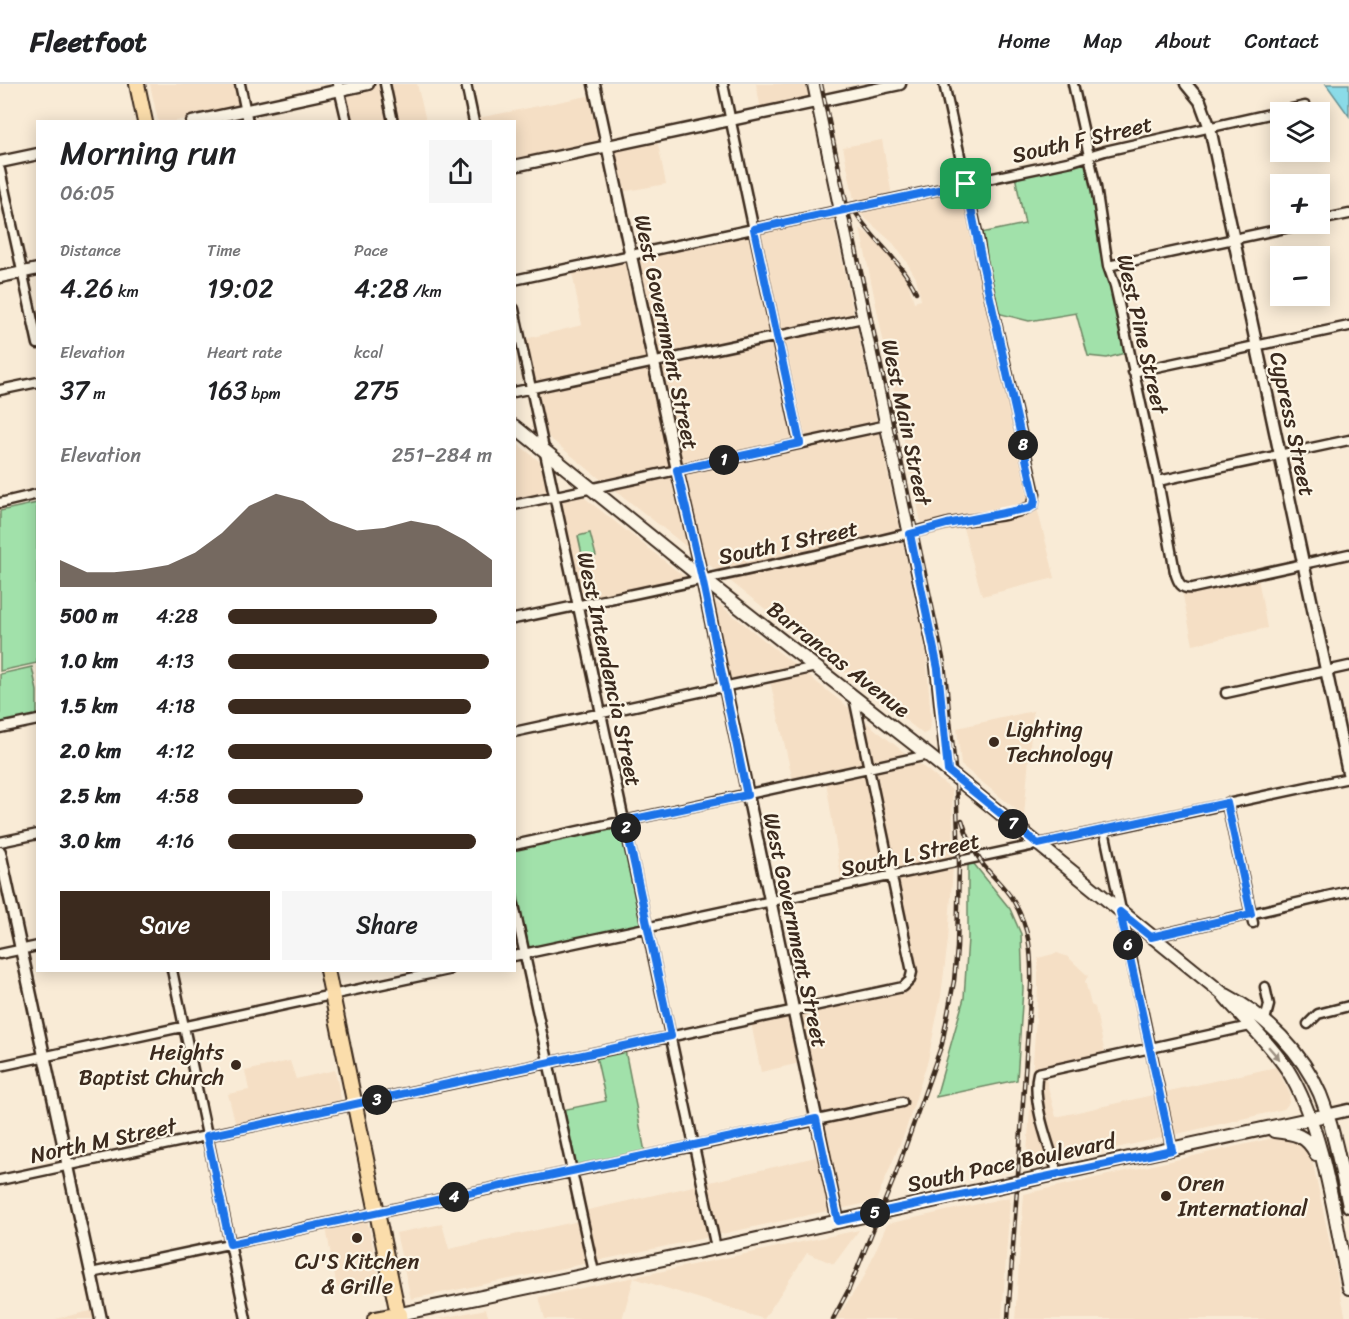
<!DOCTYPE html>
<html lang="en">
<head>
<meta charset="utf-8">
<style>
	body { margin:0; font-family:Sriracha,sans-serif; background:#f6f6f6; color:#202124; height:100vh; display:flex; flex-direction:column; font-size:22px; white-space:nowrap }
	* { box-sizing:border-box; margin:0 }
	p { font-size:20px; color:#757577 }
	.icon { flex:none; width:33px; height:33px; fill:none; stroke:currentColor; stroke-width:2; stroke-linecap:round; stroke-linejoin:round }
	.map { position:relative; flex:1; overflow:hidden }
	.details { position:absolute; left:36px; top:36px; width:480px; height:852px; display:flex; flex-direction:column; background:#fff; border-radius:0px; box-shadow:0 3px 15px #0003 }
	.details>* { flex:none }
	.buttons { position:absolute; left:1270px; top:18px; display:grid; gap:12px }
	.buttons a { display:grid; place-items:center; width:60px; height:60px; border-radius:0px; background:#fff; box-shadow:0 3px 15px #0003; font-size:30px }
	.pin { position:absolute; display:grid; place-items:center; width:51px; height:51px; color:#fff; margin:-26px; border-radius:12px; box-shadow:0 3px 9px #0006 }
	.km { position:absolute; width:30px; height:30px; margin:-15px; border-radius:50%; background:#222; color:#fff; font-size:16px; line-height:30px; text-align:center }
	.round { display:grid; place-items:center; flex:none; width:63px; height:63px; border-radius:0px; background:#f6f6f6 }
	.overview { display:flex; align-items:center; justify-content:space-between; height:102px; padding:0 24px }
	h1 { font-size:33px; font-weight:600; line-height:45px }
	.figures { display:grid; grid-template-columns:repeat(3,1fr); gap:9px; height:102px; padding:6px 24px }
	.figures div { display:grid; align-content:center }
	.figures b { font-size:26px; font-weight:600 }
	.figures small { font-size:16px; font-weight:400 }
	.figures p { font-size:16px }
	.chart { height:168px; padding:12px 24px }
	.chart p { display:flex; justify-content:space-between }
	.chart svg { width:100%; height:108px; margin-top:6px; fill:#3b2a1e; opacity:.7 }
	.button { display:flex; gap:12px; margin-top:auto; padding:12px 24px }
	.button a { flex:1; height:69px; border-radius:0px; background:#3b2a1e; color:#fff; font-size:24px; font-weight:600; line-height:69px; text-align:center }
	.button a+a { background:#f6f6f6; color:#202124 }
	ul { padding:0 24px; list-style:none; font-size:20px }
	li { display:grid; grid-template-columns:96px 72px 1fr; align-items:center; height:45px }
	li i { height:15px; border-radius:8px; background:#3b2a1e }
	header { display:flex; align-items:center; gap:36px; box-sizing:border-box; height:84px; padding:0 30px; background:#fff; border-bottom:2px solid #e0e0e0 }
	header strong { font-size:28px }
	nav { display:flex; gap:33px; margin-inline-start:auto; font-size:21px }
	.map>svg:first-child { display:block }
	.built { fill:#f5dfc5 }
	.green { fill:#a1e1aa; stroke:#6e8664; stroke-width:1.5 }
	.water { fill:#8bdbe8; stroke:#6b9497; stroke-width:1.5 }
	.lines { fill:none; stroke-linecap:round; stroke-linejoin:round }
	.minor-casing { stroke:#3b2a1e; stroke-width:13 }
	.tertiary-casing { stroke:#3b2a1e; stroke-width:15 }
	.secondary-casing { stroke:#3b2a1e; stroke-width:16 }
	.primary-casing { stroke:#3b2a1e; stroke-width:18 }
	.minor { stroke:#fcf5e5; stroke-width:8 }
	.tertiary { stroke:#fcf5e5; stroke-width:10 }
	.secondary { stroke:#fcf5e5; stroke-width:12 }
	.primary { stroke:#fbddab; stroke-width:14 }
	.rail-casing { stroke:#3b2a1e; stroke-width:4.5 }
	.rail { stroke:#fcf5e5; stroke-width:2; stroke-dasharray:7; stroke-linecap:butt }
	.oneway { fill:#9c9082 }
	.route-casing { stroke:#fff; stroke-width:12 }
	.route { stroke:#1a73e8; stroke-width:8 }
	.poi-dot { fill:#3b2a1e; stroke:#fcf5e5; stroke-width:2 }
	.labels { text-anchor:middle; stroke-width:4.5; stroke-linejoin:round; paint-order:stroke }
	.street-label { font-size:22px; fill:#3b2a1e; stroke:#fcf5e5 }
	.poi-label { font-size:22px; fill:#3b2a1e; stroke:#fcf5e5; text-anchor:start }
</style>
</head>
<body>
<header>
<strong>Fleetfoot</strong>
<nav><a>Home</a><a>Map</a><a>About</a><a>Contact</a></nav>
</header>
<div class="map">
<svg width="1349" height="1235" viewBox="0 0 1349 1235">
	<rect width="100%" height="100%" fill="#f9ebd6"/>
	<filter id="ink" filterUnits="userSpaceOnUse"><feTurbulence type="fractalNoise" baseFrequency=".0167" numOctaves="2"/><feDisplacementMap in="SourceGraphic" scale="12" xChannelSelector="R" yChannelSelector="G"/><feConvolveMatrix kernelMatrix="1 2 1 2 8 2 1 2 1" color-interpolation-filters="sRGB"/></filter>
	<g filter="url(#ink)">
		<path class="built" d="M 150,0 L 236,0 L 241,23 L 176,37 L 158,37 Z
			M 384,0 L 417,0 L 426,37 L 351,37 L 344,9 Z
			M 756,0 L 806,0 L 809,16 L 761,26 Z
			M 593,11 L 603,60 L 515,79 L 514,38 L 479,37 L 478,34 Z
			M 657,55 L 666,100 L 621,108 L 612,65 Z
			M 882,56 L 892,112 L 855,120 L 843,63 Z
			M 963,104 L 974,154 L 978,179 L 1031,411 L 1031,419 L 1018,423 L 946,436 L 922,443 L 860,144 L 885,164 L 898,181 L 908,198 L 914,218 L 921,216 L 916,194 L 906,177 L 893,159 L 857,127 Z
			M 833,132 L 854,232 L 780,248 L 758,148 Z
			M 750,149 L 772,250 L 657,274 L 636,174 Z
			M 628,176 L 649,276 L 535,300 L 525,255 L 582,241 L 572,188 Z
			M 856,239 L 877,339 L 803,355 L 781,255 Z
			M 773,256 L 795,357 L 680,381 L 658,281 Z
			M 651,283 L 672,383 L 604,398 L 546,351 L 536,307 Z
			M 879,346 L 900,449 L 718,488 L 702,475 L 681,388 Z
			M 514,357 L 544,381 L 550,409 L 515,417 Z
			M 674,390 L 692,467 L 611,403 Z
			M 580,410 L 686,494 L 581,517 L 559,414 Z
			M 1037,424 L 1055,494 L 982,512 L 963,444 L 924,453 L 923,450 L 948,443 L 1019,430 L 1035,426 Z
			M 902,455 L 926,566 L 931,637 L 928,648 L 923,650 L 725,493 Z
			M 1258,494 L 1267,544 L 1193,561 L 1182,507 L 1185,509 Z
			M 710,513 L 799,584 L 727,600 Z
			M 805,589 L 853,627 L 865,682 L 793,697 L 770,597 Z
			M 1033,627 L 1024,732 L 961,681 L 957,644 Z
			M 862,635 L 909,672 L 872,680 Z
			M 916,677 L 952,706 L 954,776 L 895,788 L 874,687 Z
			M 866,689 L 888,790 L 842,800 L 826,697 Z
			M 953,783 L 948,856 L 941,912 L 928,976 L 905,1048 L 876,1117 L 840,1125 L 821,1038 L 906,1021 L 905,1014 L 819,1031 L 797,929 L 910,903 L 914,898 L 916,887 L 897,795 Z
			M 1057,869 L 1068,873 L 1088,892 L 1085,897 L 1091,921 L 1095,923 L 1105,970 L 1034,986 L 1032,1003 L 1035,1021 L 1050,1078 L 1026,1084 L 1038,903 L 1038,874 Z
			M 790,931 L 800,979 L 761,988 L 751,939 Z
			M 290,977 L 296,995 L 335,986 L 342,1020 L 236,1042 L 228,1010 L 249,1006 L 245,987 Z
			M 1276,983 L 1290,1010 L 1289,1019 L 1284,1025 L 1173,1051 L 1165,1008 Z
			M 1068,986 L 1045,992 L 1056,1033 L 1157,1010 L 1165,1053 L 1058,1077 L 1043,1019 L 1040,1003 L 1041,991 Z
			M 1278,1053 L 1290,1053 L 1301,1058 L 1311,1070 L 1346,1235 L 1015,1235 L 1024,1110 Z
			M 820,1072 L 832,1126 L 717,1151 L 706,1099 Z
			M 698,1101 L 709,1153 L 596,1177 L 584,1127 Z
			M 1010,1113 L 1002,1235 L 836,1235 L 864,1193 L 887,1140 Z
			M 367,1135 L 380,1197 L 337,1204 L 326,1144 Z
			M 579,1137 L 588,1179 L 411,1215 L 396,1149 L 442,1140 L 449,1165 Z
			M 859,1146 L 834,1180 L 807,1169 L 764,1235 L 634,1194 L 622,1235 L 545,1235 L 539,1213 Z
			M 486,1225 L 489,1235 L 437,1235 Z
			M 95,1226 L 97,1235 L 55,1235 Z"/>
		<path class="green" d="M 1085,77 L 1092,104 L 1099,154 L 1125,269 L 1107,274 L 1088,272 L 1076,229 L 1029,237 L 997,229 L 986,178 L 981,149 L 1025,140 L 1015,92 Z
			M 37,419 L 37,579 L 0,587 L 0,427 Z
			M 590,449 L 596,472 L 583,475 L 578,452 Z
			M 32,583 L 37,607 L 37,633 L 0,641 L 0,590 Z
			M 620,744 L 642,841 L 529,865 L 515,797 L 514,765 Z
			M 968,780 L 974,780 L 1010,825 L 1021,850 L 1023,905 L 1017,996 L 936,1013 L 964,914 L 968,854 Z
			M 625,966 L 645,1068 L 575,1084 L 562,1026 L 606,1017 L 596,972 Z"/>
		<path class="water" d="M 1326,0 L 1349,0 L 1349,32 Z"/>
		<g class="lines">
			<g class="minor-casing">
				<path id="minor" d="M 240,0 L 248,38
					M 338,0 L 347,38
					M 385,0 L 393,38
					M 466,0 L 474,38
					M 723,0 L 799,359
					M 1073,0 L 1096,103 L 1108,182 L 1115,202 L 1158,397 L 1175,488 C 1178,498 1181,506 1193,504 L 1349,470
					M 0,86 L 38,260
					M 1320,136 L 1349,130
					M 1108,182 L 1304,140
					M 514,196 L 1072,77 L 1105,67 L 1305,22
					M 514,225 L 716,1164
					M 1133,288 L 1349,242
					M 0,306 L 38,298
					M 514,308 L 863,234
					M 1158,397 L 1349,356
					M 0,419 L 38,410
					M 514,421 L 887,341
					M 514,535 C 658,504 803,477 945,440 C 970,434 1012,434 1033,421 L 1035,410 L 982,178 L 978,153 L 944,0
					M 1226,609 L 1349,582
					M 0,644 L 38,636
					M 514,648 L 816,583
					M 1227,719 L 1253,839
					M 1104,746 L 1172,1066
					M 0,758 L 38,750
					M 514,761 L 928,671
					M 514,821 L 594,1188
					M 1151,853 L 1349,807
					M 0,870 L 38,862
					M 514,872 L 1349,694
					M 172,886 L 246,1235
					M 1265,936 L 1269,921 L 1265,903
					M 1308,940 L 1318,930 L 1349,922
					M 0,982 L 448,886
					M 1058,1090 C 1049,1062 1031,1016 1038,989 L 1250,942
					M 0,1096 L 903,903 L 910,896 L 912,888 L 854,614
					M 91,1189 L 902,1018"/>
			</g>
			<g class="tertiary-casing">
				<path id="tertiary" d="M 594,0 L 677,386 L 702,494 L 838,1137
					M 1186,0 L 1200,17 L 1210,44 L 1349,693
					M 192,38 L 368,0
					M 0,78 L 38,70
					M 514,82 L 900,0
					M 0,193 L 38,185
					M 0,768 L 101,1235
					M 1327,1031 L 1349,1026"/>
			</g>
			<g class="secondary-casing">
				<path id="secondary" d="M 814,0 L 936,573 L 948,687
					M 514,342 L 702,494 L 928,671 L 1222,909 C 1243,935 1269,958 1287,985 C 1324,1044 1335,1136 1349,1204
					M 1226,911 C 1266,932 1302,968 1320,1010 C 1334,1045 1341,1085 1349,1122
					M 1274,1047 C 1294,1049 1307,1051 1316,1070
					M 400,1230 L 716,1164 L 1327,1031"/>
			</g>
			<g class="primary-casing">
				<path id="primary" d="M 137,0 L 145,38
					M 327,886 L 399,1235
					M 375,1235 L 400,1230"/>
			</g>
			<use href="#minor" class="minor"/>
			<use href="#tertiary" class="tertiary"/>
			<use href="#secondary" class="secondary"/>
			<use href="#primary" class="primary"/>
			<g class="rail-casing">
				<path id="rail" d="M 821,0 L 944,579 L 956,694 L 959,779 L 957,864 L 954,897 L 942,960 L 895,1092 L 849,1205 L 833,1235
					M 851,121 C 869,154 899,173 916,208
					M 962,736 C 967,753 974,768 984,782 C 994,794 1006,804 1014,818 C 1030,845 1032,871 1031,902 L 1008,1235"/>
			</g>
			<use href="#rail" class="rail"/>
		</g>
		<defs><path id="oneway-solid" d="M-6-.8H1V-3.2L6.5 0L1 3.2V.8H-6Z" transform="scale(1.5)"/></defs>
		<use class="oneway" href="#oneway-solid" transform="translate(1274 969) rotate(49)"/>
	</g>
	<g class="lines" filter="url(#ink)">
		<g class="route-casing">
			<path id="route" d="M 966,100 L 982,178 L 1035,415 L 1034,421 L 1029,424 L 947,440 L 910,450 L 938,585 L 948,687 L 1038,760 L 1227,719 L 1251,830 L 1151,853 L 1120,828 L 1172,1066 L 838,1137 L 816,1035 L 230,1160 L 207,1052 L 671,952 L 625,737 L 747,711 L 702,494 L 677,386 L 800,359 L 754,145 Z"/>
		</g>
		<use href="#route" class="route"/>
	</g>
	<g class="poi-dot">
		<circle cx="994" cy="658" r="6"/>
		<circle cx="236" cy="981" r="6"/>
		<circle cx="1166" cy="1112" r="6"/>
		<circle cx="357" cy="1154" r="6"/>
	</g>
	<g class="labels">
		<g class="street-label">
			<text transform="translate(1082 55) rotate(-13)" y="8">South F Street</text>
			<text transform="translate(667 248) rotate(78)" y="8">West Government Street</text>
			<text transform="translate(1143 250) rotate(77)" y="8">West Pine Street</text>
			<text transform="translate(907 338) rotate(78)" y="8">West Main Street</text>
			<text transform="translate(1293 340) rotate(78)" y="8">Cypress Street</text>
			<text transform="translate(788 458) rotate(-12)" y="8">South I Street</text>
			<text transform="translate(839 575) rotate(38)" y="8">Barrancas Avenue</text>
			<text transform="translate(610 585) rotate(78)" y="8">West Intendencia Street</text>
			<text transform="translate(910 770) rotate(-12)" y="8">South L Street</text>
			<text transform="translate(796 846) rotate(78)" y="8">West Government Street</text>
			<text transform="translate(103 1056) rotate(-12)" y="8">North M Street</text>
			<text transform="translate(1011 1078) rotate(-12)" y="8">South Pace Boulevard</text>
		</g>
		<g class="poi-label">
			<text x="1006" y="653">Lighting<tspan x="1006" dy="25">Technology</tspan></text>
			<text x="224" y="976" text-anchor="end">Heights<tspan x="224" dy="25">Baptist Church</tspan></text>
			<text x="1178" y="1107">Oren<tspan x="1178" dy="25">International</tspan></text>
			<text x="357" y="1185" text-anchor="middle">CJ'S Kitchen<tspan x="357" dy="25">&amp; Grille</tspan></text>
		</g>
	</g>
</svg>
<div class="buttons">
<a><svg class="icon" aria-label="layers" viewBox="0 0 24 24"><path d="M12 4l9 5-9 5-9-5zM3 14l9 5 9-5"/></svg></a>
<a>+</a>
<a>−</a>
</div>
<div class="pin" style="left:966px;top:100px;background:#1e9e55"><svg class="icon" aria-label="arrive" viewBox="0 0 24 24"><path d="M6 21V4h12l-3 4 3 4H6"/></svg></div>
<b class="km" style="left:724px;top:376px">1</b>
<b class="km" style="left:626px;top:744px">2</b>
<b class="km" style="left:377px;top:1016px">3</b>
<b class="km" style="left:454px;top:1113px">4</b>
<b class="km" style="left:875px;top:1129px">5</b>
<b class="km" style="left:1128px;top:861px">6</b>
<b class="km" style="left:1013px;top:740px">7</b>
<b class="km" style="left:1023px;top:361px">8</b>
<section class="details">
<div class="overview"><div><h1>Morning run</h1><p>06:05</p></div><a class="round"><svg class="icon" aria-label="share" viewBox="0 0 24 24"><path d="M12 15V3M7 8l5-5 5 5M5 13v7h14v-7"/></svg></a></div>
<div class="figures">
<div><p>Distance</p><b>4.26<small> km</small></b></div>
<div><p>Time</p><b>19:02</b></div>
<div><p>Pace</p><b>4:28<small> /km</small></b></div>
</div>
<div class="figures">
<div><p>Elevation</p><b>37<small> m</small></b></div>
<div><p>Heart rate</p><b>163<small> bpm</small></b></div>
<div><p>kcal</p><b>275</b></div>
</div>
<div class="chart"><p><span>Elevation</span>251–284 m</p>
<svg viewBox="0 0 160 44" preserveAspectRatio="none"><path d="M0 44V33L10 38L20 38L30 37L40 35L50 30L60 22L70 11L80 6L90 9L100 17L110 21L120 20L130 17L140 19L150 25L160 33V44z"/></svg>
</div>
<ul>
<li><b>500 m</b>4:28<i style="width:79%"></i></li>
<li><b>1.0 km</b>4:13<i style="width:99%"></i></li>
<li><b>1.5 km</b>4:18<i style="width:92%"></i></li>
<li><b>2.0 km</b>4:12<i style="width:100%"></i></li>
<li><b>2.5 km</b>4:58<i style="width:51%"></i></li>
<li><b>3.0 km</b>4:16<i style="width:94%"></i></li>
</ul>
<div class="button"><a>Save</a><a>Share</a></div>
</section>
</div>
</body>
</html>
